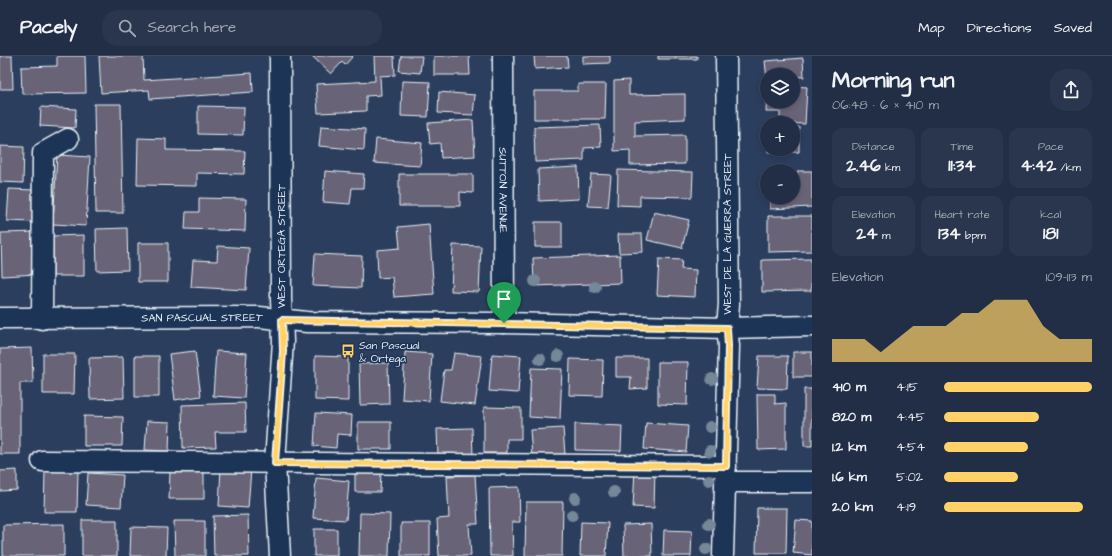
<!DOCTYPE html>
<html lang="en">
<head>
<meta charset="utf-8">
<style>
	body { margin:0; font-family:"Architects Daughter",sans-serif; background:#29364d; color:#f1f3f6; height:100vh; display:flex; flex-direction:column; font-size:15px; white-space:nowrap }
	* { box-sizing:border-box; margin:0 }
	p { font-size:13px; color:#a2a8b3 }
	.icon { flex:none; width:22px; height:22px; fill:none; stroke:currentColor; stroke-width:2; stroke-linecap:round; stroke-linejoin:round }
	.map { position:relative; flex:1; overflow:hidden }
	.details { display:flex; flex-direction:column; background:#212e46; width:300px }
	.details>* { flex:none }
	.tools { position:absolute; left:760px; top:12px; display:grid; gap:8px }
	.tools a { display:grid; place-items:center; width:40px; height:40px; border-radius:50%; background:#212e46; box-shadow:0 2px 6px #0003,0 0 0 1px #3e4a5f; font-size:20px }
	.pin { position:absolute; display:grid; place-items:center; width:34px; height:34px; color:#fff; margin:-41px -17px; border-radius:50% 50% 50% 0; rotate:-45deg; box-shadow:0 0 4px #0007 }
	.pin .icon { rotate:45deg }
	.round { display:grid; place-items:center; flex:none; width:42px; height:42px; border-radius:16px; background:#29364d }
	.head { display:flex; align-items:center; justify-content:space-between; height:68px; padding:0 20px }
	h1 { font-size:22px; font-weight:700; line-height:30px }
	.stats { display:grid; grid-template-columns:repeat(3,1fr); gap:6px; height:68px; padding:4px 20px }
	.stats div { display:grid; align-content:center; border-radius:10px; background:#29364d; text-align:center }
	.stats b { font-size:17px; font-weight:700 }
	.stats small { font-size:11px; font-weight:400 }
	.stats p { font-size:11px }
	.chart { height:112px; padding:8px 20px }
	.chart p { display:flex; justify-content:space-between }
	.chart svg { width:100%; height:72px; margin-top:4px; fill:#ffd166; opacity:.7 }
	ul { padding:0 20px; list-style:none; font-size:13px }
	li { display:grid; grid-template-columns:64px 48px 1fr; align-items:center; height:30px }
	li i { height:10px; border-radius:5px; background:#ffd166 }
	header { display:flex; align-items:center; gap:24px; box-sizing:border-box; height:56px; padding:0 20px; background:#212e46; border-bottom:1px solid #3e4a5f }
	header strong { font-size:19px }
	nav { display:flex; gap:22px; margin-inline-start:auto; font-size:14px }
	.search { width:280px; height:36px; background:#29364d; display:flex; align-items:center; gap:10px; box-sizing:border-box; padding:0 14px; border-radius:16px; color:#a2a8b3; font-size:15px }
	main { display:flex; flex:1; min-height:0 }
	.map>svg:first-child { display:block }
	.building { fill:#686376; stroke:#e8f1f8 }
	.lines { fill:none; stroke-linecap:round; stroke-linejoin:round }
	.minor-casing { stroke:#e8f1f8; stroke-width:23 }
	.minor { stroke:#1d3557; stroke-width:20 }
	.tree { fill:#758899 }
	.route-casing { stroke:#fff; stroke-width:8 }
	.route { stroke:#ffd166; stroke-width:5 }
	.labels { text-anchor:middle; stroke-width:3; stroke-linejoin:round; paint-order:stroke }
	.street-label { font-size:11px; fill:#e8f1f8; stroke:#1d3557 }
	.poi-label { font-size:11px; fill:#e8f1f8; stroke:#1d3557; text-anchor:start }
</style>
</head>
<body>
<header>
<strong>Pacely</strong>
<div class="search"><svg class="icon" aria-label="search" viewBox="0 0 24 24"><circle cx="10" cy="10" r="6"/><path d="M15 15l6 6"/></svg>Search here</div>
<nav><a>Map</a><a>Directions</a><a>Saved</a></nav>
</header>
<main>
<div class="map">
<svg width="812" height="500" viewBox="0 0 812 500">
	<rect width="100%" height="100%" fill="#2c3e5d"/>
	<filter id="ink" filterUnits="userSpaceOnUse"><feTurbulence type="fractalNoise" baseFrequency=".025" numOctaves="2"/><feDisplacementMap in="SourceGraphic" scale="8" xChannelSelector="R" yChannelSelector="G"/><feConvolveMatrix kernelMatrix="1 2 1 2 8 2 1 2 1" color-interpolation-filters="sRGB"/></filter>
	<g filter="url(#ink)">
		<path class="building" d="M 0,0 L 12,0 L 13,33 L 0,33 Z
			M 57,0 L 85,0 L 86,37 L 22,38 L 21,11 L 57,10 Z
			M 99,0 L 143,0 L 144,24 L 252,17 L 253,36 L 150,43 L 149,34 L 101,37 Z
			M 312,0 L 353,0 L 345,9 L 342,6 L 331,18 Z
			M 374,0 L 394,0 L 395,19 L 380,20 L 381,39 L 366,40 L 366,55 L 318,57 L 316,28 L 375,25 Z
			M 401,0 L 422,0 L 420,17 L 399,15 Z
			M 434,0 L 469,0 L 470,19 L 434,19 Z
			M 534,0 L 567,0 L 568,11 L 535,13 Z
			M 583,0 L 610,0 L 610,7 L 583,8 Z
			M 658,0 L 697,0 L 697,3 L 658,3 Z
			M 803,2 L 804,21 L 767,19 L 767,24 L 765,5 Z
			M 629,24 L 629,39 L 685,38 L 685,63 L 635,65 L 635,80 L 685,79 L 685,108 L 630,109 L 630,94 L 614,95 L 614,25 Z
			M 402,25 L 430,26 L 428,61 L 401,60 Z
			M 578,28 L 606,28 L 605,63 L 534,63 L 534,35 L 578,35 Z
			M 767,29 L 767,45 L 793,45 L 793,30 L 807,31 L 805,68 L 780,67 L 780,56 L 766,56 Z
			M 439,36 L 475,39 L 473,59 L 438,57 Z
			M 94,48 L 121,48 L 123,157 L 96,157 Z
			M 198,50 L 244,51 L 243,79 L 198,78 Z
			M 41,51 L 76,53 L 75,72 L 40,70 Z
			M 473,64 L 475,100 L 441,102 L 440,87 L 430,88 L 428,67 Z
			M 600,69 L 601,91 L 584,92 L 584,104 L 535,106 L 534,71 Z
			M 321,70 L 365,73 L 364,94 L 319,90 Z
			M 793,71 L 799,71 L 799,96 L 768,96 L 768,93 L 793,93 Z
			M 138,82 L 166,83 L 166,94 L 245,95 L 244,118 L 197,117 L 197,130 L 137,129 Z
			M 376,83 L 422,87 L 420,110 L 374,107 Z
			M 0,90 L 24,91 L 23,127 L 0,126 Z
			M 57,99 L 90,101 L 86,170 L 53,168 Z
			M 578,111 L 579,143 L 539,145 L 538,113 Z
			M 618,114 L 693,116 L 692,141 L 640,140 L 640,150 L 617,149 Z
			M 325,115 L 364,118 L 363,132 L 352,132 L 350,148 L 323,146 Z
			M 797,115 L 812,115 L 812,151 L 770,153 L 770,141 L 793,141 L 793,125 L 798,125 Z
			M 399,118 L 473,118 L 473,137 L 460,136 L 460,150 L 399,150 Z
			M 591,118 L 611,119 L 608,151 L 588,150 Z
			M 9,133 L 34,134 L 33,166 L 7,165 Z
			M 199,142 L 246,143 L 245,175 L 185,173 L 186,156 L 199,156 Z
			M 654,156 L 689,164 L 682,192 L 647,184 Z
			M 768,160 L 812,160 L 812,195 L 768,196 Z
			M 535,166 L 562,166 L 562,191 L 535,191 Z
			M 429,168 L 434,238 L 394,241 L 392,221 L 378,222 L 377,194 L 400,192 L 398,171 Z
			M 127,172 L 128,214 L 97,215 L 96,173 Z
			M 37,176 L 38,218 L 2,220 L 1,177 Z
			M 618,178 L 642,178 L 643,196 L 619,197 Z
			M 84,179 L 84,220 L 53,220 L 53,180 Z
			M 138,187 L 168,187 L 168,226 L 138,226 Z
			M 453,189 L 481,190 L 479,236 L 451,235 Z
			M 218,190 L 249,192 L 246,234 L 191,231 L 193,204 L 217,205 Z
			M 315,198 L 362,200 L 361,232 L 313,230 Z
			M 620,199 L 621,227 L 534,230 L 533,202 Z
			M 659,203 L 682,204 L 681,213 L 696,214 L 695,241 L 657,239 Z
			M 811,203 L 811,235 L 762,236 L 762,204 Z
			M 32,292 L 33,327 L 20,327 L 20,398 L 0,398 L 0,293 Z
			M 195,295 L 201,340 L 175,344 L 169,298 Z
			M 216,295 L 247,297 L 244,342 L 213,340 Z
			M 405,296 L 432,298 L 429,345 L 402,343 Z
			M 793,296 L 812,296 L 812,321 L 793,321 Z
			M 454,297 L 482,300 L 475,349 L 440,345 L 444,314 L 451,314 Z
			M 43,298 L 75,298 L 74,338 L 43,338 Z
			M 492,298 L 521,300 L 518,337 L 489,335 Z
			M 135,300 L 159,300 L 159,341 L 135,341 Z
			M 315,300 L 348,301 L 348,345 L 315,344 Z
			M 759,300 L 788,300 L 787,333 L 757,332 Z
			M 123,301 L 124,342 L 90,343 L 89,302 Z
			M 616,302 L 647,302 L 647,332 L 630,333 L 631,321 L 616,321 Z
			M 570,303 L 603,304 L 602,340 L 569,339 Z
			M 658,306 L 688,306 L 687,349 L 658,348 Z
			M 388,307 L 389,348 L 360,349 L 359,308 Z
			M 531,312 L 562,313 L 560,363 L 529,361 Z
			M 804,333 L 812,333 L 812,390 L 804,390 Z
			M 757,338 L 775,338 L 775,348 L 786,347 L 786,393 L 758,394 Z
			M 245,347 L 246,376 L 215,376 L 216,391 L 183,392 L 182,349 Z
			M 484,351 L 521,352 L 521,383 L 507,383 L 507,397 L 484,397 Z
			M 316,357 L 352,359 L 351,379 L 337,378 L 336,392 L 314,390 Z
			M 84,360 L 123,361 L 122,390 L 84,390 Z
			M 147,365 L 170,366 L 169,395 L 145,394 Z
			M 358,366 L 391,366 L 391,393 L 358,393 Z
			M 646,367 L 688,370 L 686,396 L 644,393 Z
			M 575,368 L 622,370 L 621,395 L 575,394 Z
			M 472,372 L 473,400 L 438,401 L 437,373 Z
			M 563,372 L 565,398 L 532,400 L 530,374 Z
			M 221,411 L 251,413 L 248,452 L 219,450 Z
			M 635,413 L 655,413 L 654,452 L 633,451 Z
			M 17,414 L 17,434 L 0,435 L 0,415 Z
			M 45,415 L 78,415 L 77,456 L 44,456 Z
			M 170,416 L 204,416 L 204,443 L 169,443 Z
			M 88,417 L 123,419 L 121,451 L 86,449 Z
			M 355,417 L 381,417 L 380,436 L 355,436 Z
			M 475,419 L 478,468 L 469,468 L 471,500 L 439,500 L 437,463 L 449,462 L 447,420 Z
			M 316,422 L 349,425 L 346,464 L 313,462 Z
			M 519,431 L 520,466 L 512,466 L 513,500 L 490,500 L 489,432 Z
			M 526,446 L 563,446 L 562,500 L 525,500 Z
			M 757,452 L 787,452 L 786,497 L 756,497 Z
			M 360,457 L 390,458 L 389,500 L 359,500 Z
			M 248,459 L 249,500 L 214,500 L 213,460 Z
			M 82,464 L 117,464 L 117,500 L 82,500 Z
			M 796,464 L 812,465 L 812,499 L 793,497 Z
			M 174,465 L 205,465 L 205,500 L 175,500 Z
			M 581,466 L 608,467 L 606,500 L 580,500 Z
			M 401,467 L 430,467 L 430,500 L 401,500 Z
			M 64,468 L 64,500 L 3,500 L 3,469 Z
			M 651,468 L 652,500 L 624,500 L 623,469 Z
			M 131,471 L 167,472 L 166,500 L 130,500 Z
			M 314,473 L 337,473 L 337,500 L 314,500 Z
			M 664,474 L 692,475 L 691,500 L 663,500 Z"/>
		<g class="lines">
			<g class="minor-casing">
				<g id="minor">
					<path id="s1" d="M 503,0 L 504,267"/>
					<path id="s2" d="M 0,262 L 259,261 L 307,266 L 504,267 L 727,272 L 812,270"/>
					<path d="M 42,263 L 43,97 L 68,83"/>
					<path d="M 42,405 L 726,410"/>
					<path d="M 726,426 L 812,426"/>
					<path d="M 280,500 L 275,407 L 283,285 L 281,243 L 280,0"/>
					<path d="M 723,500 L 729,290 L 727,272 L 729,248 L 726,0"/>
				</g>
			</g>
			<use href="#minor" class="minor"/>
		</g>
		<g class="tree">
			<circle cx="535" cy="225" r="6"/>
			<circle cx="595" cy="231" r="6"/>
			<circle cx="558" cy="300" r="6"/>
			<circle cx="540" cy="303" r="6"/>
			<circle cx="712" cy="323" r="6"/>
			<circle cx="710" cy="371" r="6"/>
			<circle cx="710" cy="395" r="6"/>
			<circle cx="709" cy="424" r="6"/>
			<circle cx="614" cy="436" r="6"/>
			<circle cx="575" cy="442" r="6"/>
			<circle cx="572" cy="459" r="6"/>
			<circle cx="709" cy="468" r="6"/>
			<circle cx="706" cy="493" r="6"/>
		</g>
	</g>
	<g class="lines" filter="url(#ink)">
		<g class="route-casing">
			<path id="route" d="M 282,264 L 727,272 L 728,290 L 726,410 L 275,407 L 283,295 Z"/>
		</g>
		<use href="#route" class="route"/>
	</g>
	<defs>
		<g id="bus-bare" transform="scale(1.08)"><path d="M-5-6H5V4H4V6H2V4H-2V6H-4V4H-5ZM-3.5-4V0h7V-4ZM-3.5 1.2v1.5H-2V1.2ZM2 1.2v1.5H3.5V1.2Z" fill="#ffd166" stroke="#1d3557" stroke-width="2.5" paint-order="stroke"/></g>
	</defs>
	<g fill-rule="evenodd">
		<use href="#bus-bare" x="348" y="295"/>
	</g>
	<g class="labels">
		<g class="street-label">
			<text dy="4" stroke="none"><textPath href="#s1" startOffset="134">SUTTON AVENUE</textPath></text>
			<text transform="translate(727 178) rotate(-90)" y="4">WEST DE LA GUERRA STREET</text>
			<text transform="translate(281 190) rotate(-90)" y="4">WEST ORTEGA STREET</text>
			<text dy="4" stroke="none"><textPath href="#s2" startOffset="202">SAN PASCUAL STREET</textPath></text>
		</g>
		<g class="poi-label">
			<text x="359" y="293">San Pascual<tspan x="359" dy="13">&amp; Ortega</tspan></text>
		</g>
	</g>
</svg>
<div class="tools">
<a><svg class="icon" aria-label="layers" viewBox="0 0 24 24"><path d="M12 4l9 5-9 5-9-5zM3 14l9 5 9-5"/></svg></a>
<a>+</a>
<a>−</a>
</div>
<div class="pin" style="left:504px;top:267px;background:#1e9e55"><svg class="icon" aria-label="arrive" viewBox="0 0 24 24"><path d="M6 21V4h12l-3 4 3 4H6"/></svg></div>
</div>
<section class="details">
<div class="head"><div><h1>Morning run</h1><p>06:48 · 6 × 410 m</p></div><a class="round"><svg class="icon" aria-label="share" viewBox="0 0 24 24"><path d="M12 15V3M7 8l5-5 5 5M5 13v7h14v-7"/></svg></a></div>
<div class="stats">
<div><p>Distance</p><b>2.46<small> km</small></b></div>
<div><p>Time</p><b>11:34</b></div>
<div><p>Pace</p><b>4:42<small> /km</small></b></div>
</div>
<div class="stats">
<div><p>Elevation</p><b>24<small> m</small></b></div>
<div><p>Heart rate</p><b>134<small> bpm</small></b></div>
<div><p>kcal</p><b>181</b></div>
</div>
<div class="chart"><p><span>Elevation</span>109–113 m</p>
<svg viewBox="0 0 160 44" preserveAspectRatio="none"><path d="M0 44V30L10 30L20 30L30 38L40 30L50 22L60 22L70 22L80 14L90 14L100 6L110 6L120 6L130 22L140 30L150 30L160 30V44z"/></svg>
</div>
<ul>
<li><b>410 m</b>4:15<i style="width:100%"></i></li>
<li><b>820 m</b>4:45<i style="width:64%"></i></li>
<li><b>1.2 km</b>4:54<i style="width:57%"></i></li>
<li><b>1.6 km</b>5:02<i style="width:50%"></i></li>
<li><b>2.0 km</b>4:19<i style="width:94%"></i></li>
</ul>
</section>
</main>
</body>
</html>
